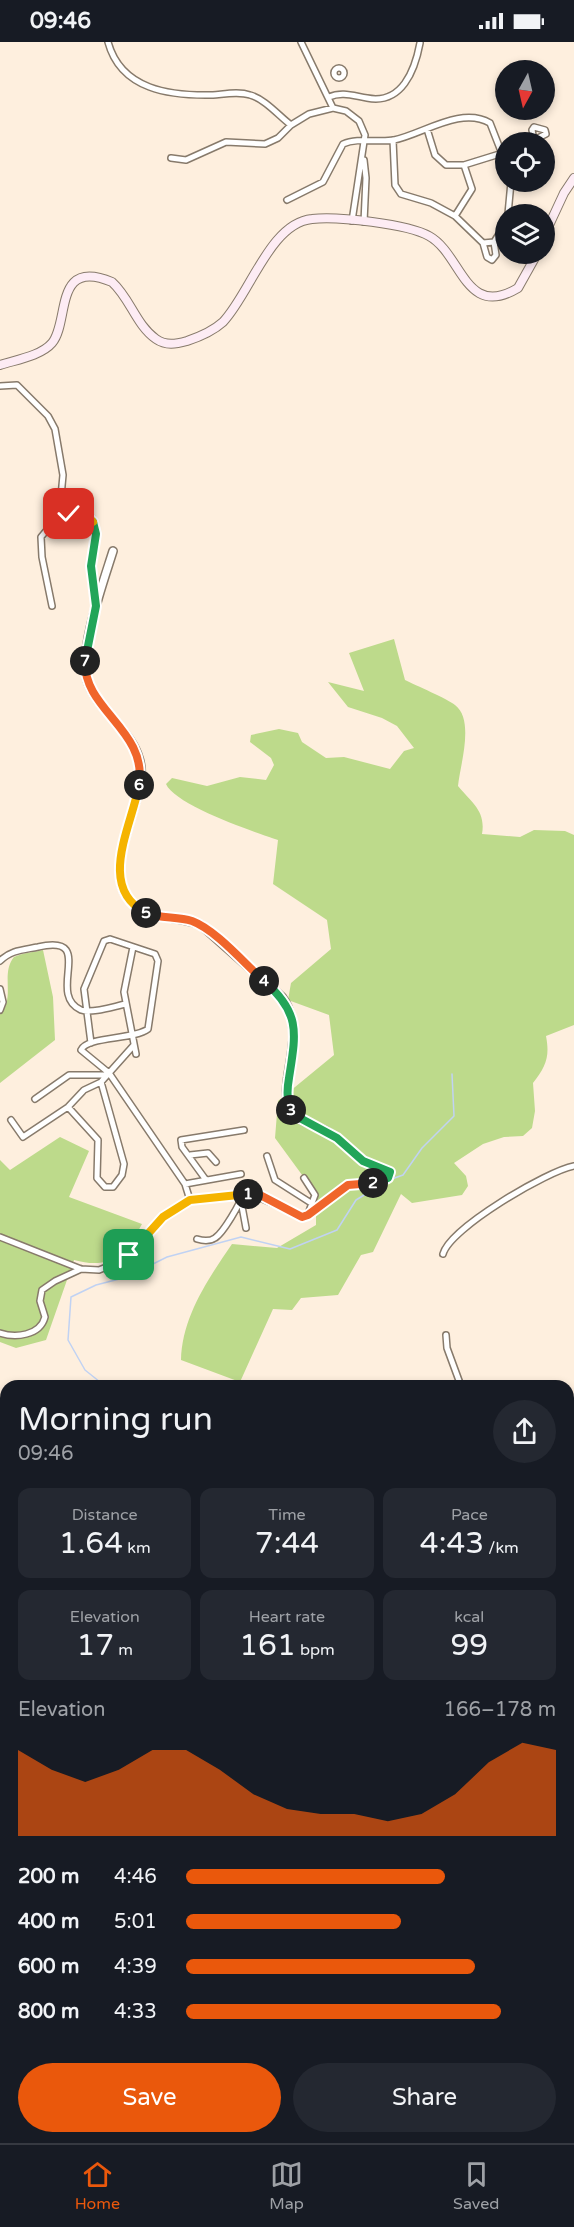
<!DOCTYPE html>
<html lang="en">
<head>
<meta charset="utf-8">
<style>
	body { margin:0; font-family:"Varela Round",sans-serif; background:#242831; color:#f1f3f6; height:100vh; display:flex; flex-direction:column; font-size:22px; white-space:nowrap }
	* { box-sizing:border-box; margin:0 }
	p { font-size:20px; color:#9ea1a6 }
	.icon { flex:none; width:33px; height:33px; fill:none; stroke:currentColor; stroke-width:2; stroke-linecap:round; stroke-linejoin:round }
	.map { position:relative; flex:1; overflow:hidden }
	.sheet { position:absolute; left:0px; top:1338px; width:574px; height:764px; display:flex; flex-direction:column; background:#171b24; border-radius:18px 18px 0 0; box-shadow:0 3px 9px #0003 }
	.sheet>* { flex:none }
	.needle { width:39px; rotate:188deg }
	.fabs { position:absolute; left:495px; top:18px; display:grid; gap:12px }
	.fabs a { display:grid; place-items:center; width:60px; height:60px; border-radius:50%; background:#171b24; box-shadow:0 3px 9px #0003; font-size:30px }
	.pin { position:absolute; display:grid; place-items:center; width:51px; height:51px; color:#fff; margin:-26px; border-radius:12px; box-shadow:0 3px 9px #0006 }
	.km { position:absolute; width:30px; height:30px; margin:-15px; border-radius:50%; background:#222; color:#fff; font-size:16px; line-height:30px; text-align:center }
	.round { display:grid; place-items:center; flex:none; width:63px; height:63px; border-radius:32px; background:#242831 }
	.headline { display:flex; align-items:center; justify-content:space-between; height:102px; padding:0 18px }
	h1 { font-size:33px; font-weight:600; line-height:45px }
	.metrics { display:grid; grid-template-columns:repeat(3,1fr); gap:9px; height:102px; padding:6px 18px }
	.metrics div { display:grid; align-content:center; border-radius:12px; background:#242831; text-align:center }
	.metrics b { font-size:30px; font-weight:600 }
	.metrics small { font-size:16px; font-weight:400 }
	.metrics p { font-size:16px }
	.chart { height:168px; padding:12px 18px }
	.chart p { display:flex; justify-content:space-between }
	.chart svg { width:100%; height:108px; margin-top:6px; fill:#ea580c; opacity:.7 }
	.cta { display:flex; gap:12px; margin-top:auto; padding:12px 18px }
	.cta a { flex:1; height:69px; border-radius:36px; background:#ea580c; color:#fff; font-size:24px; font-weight:600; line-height:69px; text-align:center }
	.cta a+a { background:#242831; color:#f1f3f6 }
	ul { padding:0 18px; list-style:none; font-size:20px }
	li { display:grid; grid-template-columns:96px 72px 1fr; align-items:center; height:45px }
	li i { height:15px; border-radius:8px; background:#ea580c }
	.status { display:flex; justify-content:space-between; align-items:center; height:42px; padding:0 30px; background:#171b24; direction:ltr }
	.status svg { height:16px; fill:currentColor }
	.tab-bar { display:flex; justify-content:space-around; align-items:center; height:84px; border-top:2px solid #363941; background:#171b24; font-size:16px; color:#9ea1a6 }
	.tab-bar a { display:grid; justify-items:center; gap:3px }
	.tab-bar .selected { color:#ea580c }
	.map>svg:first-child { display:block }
	.built { fill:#fae5ce }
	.green { fill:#bdda8b }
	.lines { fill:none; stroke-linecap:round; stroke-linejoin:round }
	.stream { stroke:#c0d2f3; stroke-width:1.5 }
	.minor-casing { stroke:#877a6b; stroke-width:8 }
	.tertiary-casing { stroke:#877a6b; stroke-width:10 }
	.secondary-casing { stroke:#877a6b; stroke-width:10 }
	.primary-casing { stroke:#dadad9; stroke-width:11 }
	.minor { stroke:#fff; stroke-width:5 }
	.tertiary { stroke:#fff; stroke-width:7 }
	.secondary { stroke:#fdecf4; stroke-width:8 }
	.primary { stroke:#fbd9e8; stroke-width:8 }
	.split-1-casing { stroke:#fff; stroke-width:12 }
	.split-2-casing { stroke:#fff; stroke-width:12 }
	.split-3-casing { stroke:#fff; stroke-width:12 }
	.split-4-casing { stroke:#fff; stroke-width:12 }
	.split-5-casing { stroke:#fff; stroke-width:12 }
	.split-6-casing { stroke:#fff; stroke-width:12 }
	.split-7-casing { stroke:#fff; stroke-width:12 }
	.split-8-casing { stroke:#fff; stroke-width:12 }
	.split-9-casing { stroke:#fff; stroke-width:12 }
	.split-1 { stroke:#f5b400; stroke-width:8 }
	.split-2 { stroke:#f0652b; stroke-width:8 }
	.split-3 { stroke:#22a559; stroke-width:8 }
	.split-4 { stroke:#22a559; stroke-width:8 }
	.split-5 { stroke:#f0652b; stroke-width:8 }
	.split-6 { stroke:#f5b400; stroke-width:8 }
	.split-7 { stroke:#f0652b; stroke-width:8 }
	.split-8 { stroke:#22a559; stroke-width:8 }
	.split-9 { stroke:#f5b400; stroke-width:8 }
</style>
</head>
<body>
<div class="status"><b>09:46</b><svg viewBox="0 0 49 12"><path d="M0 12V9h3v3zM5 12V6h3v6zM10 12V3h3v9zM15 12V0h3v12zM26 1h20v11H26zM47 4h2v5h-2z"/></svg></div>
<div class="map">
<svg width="574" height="2101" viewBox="0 0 574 2101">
	<rect width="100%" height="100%" fill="#feefde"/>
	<path class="built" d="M 569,2089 L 574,2089 L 574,2101 L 490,2101 L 488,2096 L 568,2096 Z"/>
	<path class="green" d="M 394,597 L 405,638 C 415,643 448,657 455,663 C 475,678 460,723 458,744 C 472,761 486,769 482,792 L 520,795 L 534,788 L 565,789 L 574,793 L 574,983 L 546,994 C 550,1015 546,1024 533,1041 L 535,1069 L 532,1086 L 523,1094 L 504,1095 L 483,1102 L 454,1121 L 466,1134 L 468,1144 L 462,1153 L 412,1161 L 401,1152 L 373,1210 L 361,1213 L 338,1253 L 301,1256 L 292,1268 L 273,1267 L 240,1340 L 181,1318 C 182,1275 208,1237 232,1202 L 277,1206 L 316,1183 L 316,1152 L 275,1096 L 278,1059 L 334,1013 L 329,973 L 288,958 L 291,941 L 331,907 L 327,878 L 273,842 L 278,798 C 254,790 175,763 166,742 L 172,736 L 207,744 L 240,735 L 266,738 L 274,723 L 271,716 L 250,700 L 251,693 L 279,687 L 298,691 L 302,700 L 326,716 L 344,715 L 390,727 L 404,709 L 414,706 L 397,684 L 382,676 L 348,665 L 328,640 L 364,649 L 349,611 Z
		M 43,908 L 53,955 L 55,998 L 0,1041 L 0,972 C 16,956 0,932 14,915 C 22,911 35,910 43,908 Z
		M 60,1095 L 89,1109 L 69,1155 L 142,1182 C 125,1213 110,1228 74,1218 L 46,1298 L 16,1306 L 0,1300 L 0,1118 L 10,1128 Z"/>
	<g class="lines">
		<path class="stream" d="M 386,1139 L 403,1133 L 422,1106 L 454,1074 L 452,1032
			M 105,1344 L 85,1328 L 68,1298 L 71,1255 L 96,1243 L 127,1235 L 167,1215 L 241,1195 L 290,1207 L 337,1188 L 356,1158 L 382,1142
			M 0,1974 L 6,1968"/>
		<g class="minor-casing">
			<path id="minor" d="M 108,0 C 121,48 170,54 213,53 C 225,52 239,49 250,53 C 265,57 279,74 291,83
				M 301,0 L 333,66
				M334 31a5 5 0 1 1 10 0a5 5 0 1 1-10 0Z
				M 329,55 C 342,49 354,54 367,56 C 402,63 415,28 420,1
				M 534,85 L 545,88 L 546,92 L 534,98 L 532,88 Z
				M 427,87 L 435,113 L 446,123 L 464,123 L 506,110
				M 393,98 L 395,143 L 401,152 L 431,161 L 455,174 L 483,201 L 494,200 L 506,181
				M 171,116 L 186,118 L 226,100 L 265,102 L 278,96 L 291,83 L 309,72 L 333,66 L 346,69 L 359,79 L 365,93 L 352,179
				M 364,118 L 366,136 L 364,180
				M 287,158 L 323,140 L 343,102 C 358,95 378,101 394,98 C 423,92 461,64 490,81 L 506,122
				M 508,172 L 511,140
				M 455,174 L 472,147 L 464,123
				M 483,201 L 487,215 L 492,218 L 496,213 L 494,200
				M 0,344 L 17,343 L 48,374 L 55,387 L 63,433 L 59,476
				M 52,564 L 42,515 L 41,495 L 56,477 L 82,468 C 104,476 92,507 91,524 C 91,536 92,551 96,562
				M 133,905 L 124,950 L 136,1012
				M 0,919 C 11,908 23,908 38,905 C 98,891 45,952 81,968 C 92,972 115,964 126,962
				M 0,947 L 3,960 L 0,968
				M 91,1001 L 84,947 L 104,899 L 110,897 L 155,912 L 158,919 L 148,987 C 134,998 87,994 81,1008 L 109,1031 L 185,1142 L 190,1158
				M 35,1057 L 69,1033 L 107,1033
				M 68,1065 L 98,1098 L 97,1136 L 105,1145 L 113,1145 L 122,1133 L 124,1122 L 101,1040
				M 11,1078 L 23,1095 L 68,1065 L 84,1048 L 101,1040 L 134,1003
				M 190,1113 L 208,1111 L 216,1120
				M 267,1114 L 275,1138 L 311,1161
				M 304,1136 L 315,1153 L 308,1172
				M 206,1138 L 182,1105 L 181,1098 L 244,1088
				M 185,1142 L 241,1132
				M 241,1159 L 246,1186
				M 0,1195 L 81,1227 L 99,1228 L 124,1218 L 163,1175 L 190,1158 L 251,1152 L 305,1175 L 348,1143 L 382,1139 L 391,1133 C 386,1126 365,1120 355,1112
				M 197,1197 C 203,1199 209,1200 215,1196 C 223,1191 241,1161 243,1151
				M 443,1212 C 450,1186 547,1129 574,1124
				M 0,1291 C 15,1296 40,1294 45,1275 L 40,1259 L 42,1248 L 55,1239 L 81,1227
				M 446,1293 L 447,1306 L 461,1344
				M 568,1432 L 574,1429
				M 568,1482 L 574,1490
				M 568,1496 L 574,1491
				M 0,1523 L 6,1524
				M 0,1561 L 6,1556
				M 568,1591 L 574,1588
				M 0,1607 L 6,1601
				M 568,1627 L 574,1625
				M 568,1733 L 574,1730
				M 568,1785 L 574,1783
				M 0,1789 L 6,1775
				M 568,1881 L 574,1874
				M 568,1896 L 574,1900
				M 568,1937 L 574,1940
				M 484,2096 L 486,2101
				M 118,2101 L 119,2096
				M 216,2101 L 218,2096
				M 326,2101 L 327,2096
				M 436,2101 L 437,2096"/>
		</g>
		<g class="tertiary-casing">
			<path id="tertiary" d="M 113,509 C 104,538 78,610 87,638 C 98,673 145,694 141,736 C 137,770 106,825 127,855 C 146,881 176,872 201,883 L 282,955 C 310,994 275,1041 291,1068 C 298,1080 315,1083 326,1089 C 337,1096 346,1103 355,1112
				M 568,1678 L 574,1676
				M 568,1831 L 574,1829
				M 0,1957 L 6,1960
				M 568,1985 L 574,1984
				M 568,2086 L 574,2087
				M 165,2101 L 166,2096
				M 268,2101 L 270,2096
				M 385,2101 L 386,2096"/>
		</g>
		<g class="secondary-casing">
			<path id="secondary" d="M 544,194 L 564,151 L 574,136
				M 0,323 C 15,318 41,314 52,301 C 70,280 53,215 112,240 C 130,256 136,283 156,297 C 166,304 176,302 187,299 C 199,295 213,289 223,280 C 250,252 270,181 312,177 C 337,174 408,182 429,194 C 462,212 465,278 518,246 L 537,212"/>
		</g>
		<g class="primary-casing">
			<path id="primary" d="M 0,2088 L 6,2089
				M 0,2094 L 27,2101
				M 29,2096 L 51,2101"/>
		</g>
		<use href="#minor" class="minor"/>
		<use href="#tertiary" class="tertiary"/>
		<use href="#secondary" class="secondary"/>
		<use href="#primary" class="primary"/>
	</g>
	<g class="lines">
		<g class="split-1-casing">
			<path id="split-1" d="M 129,1213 L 163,1175 L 190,1158 L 248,1152"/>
		</g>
		<g class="split-2-casing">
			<path id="split-2" d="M 248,1152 L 262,1154 L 302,1175 L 308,1173 L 348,1143 L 373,1141"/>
		</g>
		<g class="split-3-casing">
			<path id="split-3" d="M 291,1068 L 298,1075 L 337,1096 L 363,1119 L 390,1130 L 388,1136 L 373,1141"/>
		</g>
		<g class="split-4-casing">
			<path id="split-4" d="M 264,939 C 301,971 296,991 289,1036 C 287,1047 286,1058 291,1068"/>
		</g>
		<g class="split-5-casing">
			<path id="split-5" d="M 146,871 C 161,877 177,874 192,879 C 216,888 244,921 264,939"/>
		</g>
		<g class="split-6-casing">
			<path id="split-6" d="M 139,743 C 132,784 96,845 146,871"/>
		</g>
		<g class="split-7-casing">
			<path id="split-7" d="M 85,619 C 83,668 148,688 139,743"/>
		</g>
		<g class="split-8-casing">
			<path id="split-8" d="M 85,619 L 96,564 L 91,524 L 96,492 L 93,480"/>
		</g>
		<g class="split-9-casing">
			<path id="split-9" d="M 69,472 L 84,469 L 93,480"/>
		</g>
		<use href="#split-1" class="split-1"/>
		<use href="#split-2" class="split-2"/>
		<use href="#split-3" class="split-3"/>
		<use href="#split-4" class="split-4"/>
		<use href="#split-5" class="split-5"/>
		<use href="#split-6" class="split-6"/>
		<use href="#split-7" class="split-7"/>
		<use href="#split-8" class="split-8"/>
		<use href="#split-9" class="split-9"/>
	</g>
</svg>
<div class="fabs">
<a><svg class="needle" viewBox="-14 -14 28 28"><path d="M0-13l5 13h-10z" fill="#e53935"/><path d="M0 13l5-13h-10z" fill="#9ea1a6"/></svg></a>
<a><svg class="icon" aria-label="locate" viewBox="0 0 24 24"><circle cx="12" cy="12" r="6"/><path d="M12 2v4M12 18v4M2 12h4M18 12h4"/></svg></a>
<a><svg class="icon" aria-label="layers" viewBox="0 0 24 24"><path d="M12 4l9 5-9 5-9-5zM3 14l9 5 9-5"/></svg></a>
</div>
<div class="pin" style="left:129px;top:1213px;background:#1e9e55"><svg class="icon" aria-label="arrive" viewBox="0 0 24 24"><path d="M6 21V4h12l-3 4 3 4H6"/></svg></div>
<div class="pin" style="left:69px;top:472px;background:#d93025"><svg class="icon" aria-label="check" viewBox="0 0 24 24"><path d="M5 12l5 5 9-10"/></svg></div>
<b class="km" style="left:248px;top:1152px">1</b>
<b class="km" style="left:373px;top:1141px">2</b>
<b class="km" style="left:291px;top:1068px">3</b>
<b class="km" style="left:264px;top:939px">4</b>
<b class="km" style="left:146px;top:871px">5</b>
<b class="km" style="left:139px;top:743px">6</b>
<b class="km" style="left:85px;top:619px">7</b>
<section class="sheet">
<div class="headline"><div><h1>Morning run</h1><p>09:46</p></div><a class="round"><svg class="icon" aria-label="share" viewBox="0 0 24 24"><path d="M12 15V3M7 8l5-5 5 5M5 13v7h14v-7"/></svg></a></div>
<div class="metrics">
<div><p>Distance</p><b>1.64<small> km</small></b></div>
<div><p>Time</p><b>7:44</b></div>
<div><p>Pace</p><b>4:43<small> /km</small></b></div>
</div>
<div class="metrics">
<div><p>Elevation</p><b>17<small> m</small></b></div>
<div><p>Heart rate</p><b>161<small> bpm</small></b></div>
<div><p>kcal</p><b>99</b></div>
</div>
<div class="chart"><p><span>Elevation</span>166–178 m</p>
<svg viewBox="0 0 160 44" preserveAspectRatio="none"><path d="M0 44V9L10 17L20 22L30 17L40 9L50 9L60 17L70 27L80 33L90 35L100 35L110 38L120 35L130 27L140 14L150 6L160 9V44z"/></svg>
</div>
<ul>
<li><b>200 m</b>4:46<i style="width:70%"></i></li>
<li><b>400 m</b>5:01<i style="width:58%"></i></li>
<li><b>600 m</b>4:39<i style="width:78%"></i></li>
<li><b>800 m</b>4:33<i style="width:85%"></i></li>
</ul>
<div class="cta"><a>Save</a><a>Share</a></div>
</section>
</div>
<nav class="tab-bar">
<a class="selected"><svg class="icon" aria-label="home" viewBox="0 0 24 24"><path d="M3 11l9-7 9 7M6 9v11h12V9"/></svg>Home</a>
<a><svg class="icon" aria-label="map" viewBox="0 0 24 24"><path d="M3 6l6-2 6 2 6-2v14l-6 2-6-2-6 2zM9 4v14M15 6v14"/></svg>Map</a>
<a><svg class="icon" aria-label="saved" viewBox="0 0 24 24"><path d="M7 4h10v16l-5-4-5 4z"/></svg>Saved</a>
</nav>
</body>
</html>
